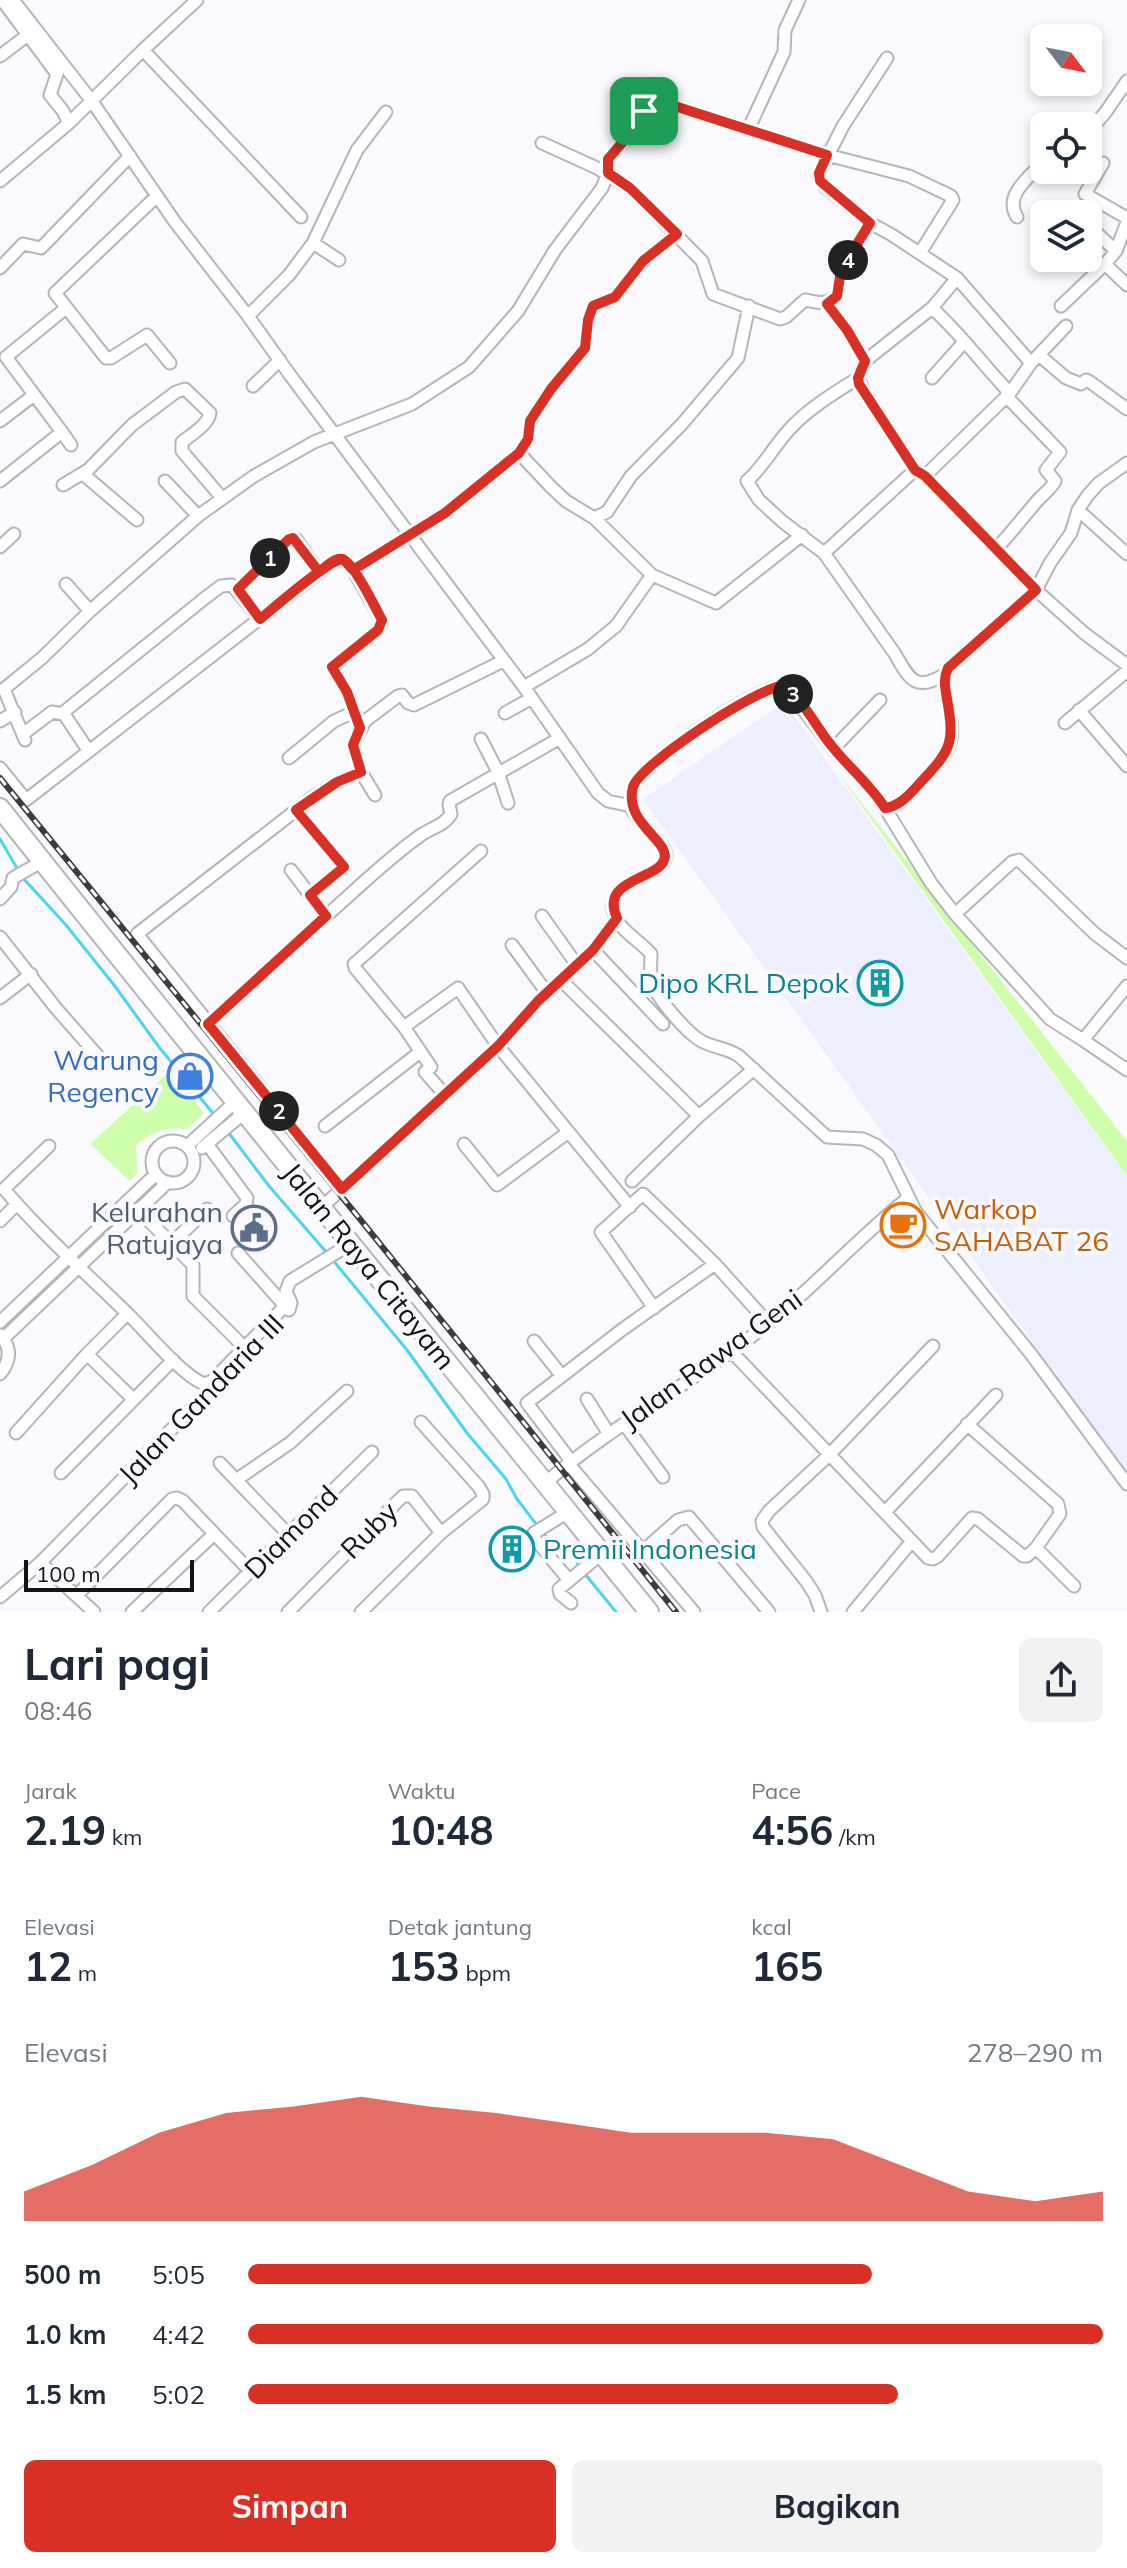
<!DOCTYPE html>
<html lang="id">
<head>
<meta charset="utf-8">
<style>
	body { margin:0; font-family:Mulish,sans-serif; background:#f2f2f3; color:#1f2937; height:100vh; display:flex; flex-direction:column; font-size:30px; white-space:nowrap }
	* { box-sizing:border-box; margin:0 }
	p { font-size:26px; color:#747a83 }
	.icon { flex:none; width:44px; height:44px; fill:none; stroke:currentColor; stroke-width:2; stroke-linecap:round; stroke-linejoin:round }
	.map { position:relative; height:1612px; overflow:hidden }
	.panel { display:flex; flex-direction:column; background:#fff; flex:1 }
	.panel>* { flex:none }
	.needle { width:52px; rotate:122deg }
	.tools { position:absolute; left:1030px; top:24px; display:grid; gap:16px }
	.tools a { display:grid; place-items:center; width:72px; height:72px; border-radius:12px; background:#fff; box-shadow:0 4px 12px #0003; font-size:40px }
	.scale { position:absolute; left:24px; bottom:20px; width:170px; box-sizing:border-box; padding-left:8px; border:4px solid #141416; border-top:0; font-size:22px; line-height:28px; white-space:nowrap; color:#141416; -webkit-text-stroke:6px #f9f9fe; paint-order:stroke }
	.pin { position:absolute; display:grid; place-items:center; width:68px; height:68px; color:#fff; margin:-34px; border-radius:16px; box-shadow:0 4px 12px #0006 }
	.km { position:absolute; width:40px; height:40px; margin:-20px; border-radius:50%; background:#222; color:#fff; font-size:22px; line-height:40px; text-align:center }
	.round { display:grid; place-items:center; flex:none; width:84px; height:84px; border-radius:12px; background:#f2f2f3 }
	.head { display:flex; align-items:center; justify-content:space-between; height:136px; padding:0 24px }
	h1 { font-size:44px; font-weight:700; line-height:60px }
	.figures { display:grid; grid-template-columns:repeat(3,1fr); gap:12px; height:136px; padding:8px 24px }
	.figures div { display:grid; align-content:center }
	.figures b { font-size:40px; font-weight:700 }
	.figures small { font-size:22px; font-weight:400 }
	.figures p { font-size:22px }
	.chart { height:224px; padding:16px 24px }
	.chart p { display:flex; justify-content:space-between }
	.chart svg { width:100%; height:144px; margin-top:8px; fill:#d93025; opacity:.7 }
	.primary-button { display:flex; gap:16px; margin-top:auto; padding:16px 24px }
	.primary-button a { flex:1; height:92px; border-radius:12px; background:#d93025; color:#fff; font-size:32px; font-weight:700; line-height:92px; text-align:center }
	.primary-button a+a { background:#f2f2f3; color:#1f2937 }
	ul { padding:0 24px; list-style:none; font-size:26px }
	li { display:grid; grid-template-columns:128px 96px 1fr; align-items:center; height:60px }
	li i { height:20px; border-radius:10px; background:#d93025 }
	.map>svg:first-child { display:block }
	.built { fill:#eeeffe }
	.green { fill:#cefdab }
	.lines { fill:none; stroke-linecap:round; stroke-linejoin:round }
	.stream { stroke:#4dd3f4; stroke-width:3 }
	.minor-casing { stroke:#b4b4bb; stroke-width:15 }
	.primary-casing { stroke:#b4b4bb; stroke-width:22 }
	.minor { stroke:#fff; stroke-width:11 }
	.primary { stroke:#fff; stroke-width:18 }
	.rail-casing { stroke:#3b3b3e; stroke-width:6 }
	.rail { stroke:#f9f9fe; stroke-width:3; stroke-dasharray:9; stroke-linecap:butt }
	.route-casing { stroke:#fff; stroke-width:16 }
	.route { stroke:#d93025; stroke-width:10 }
	.labels { text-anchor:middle; stroke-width:8; stroke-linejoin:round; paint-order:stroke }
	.culture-label { font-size:28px; fill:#0d838f; stroke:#f9f9fe; text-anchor:end }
	.shop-label { font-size:28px; fill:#366cbe; stroke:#f9f9fe; text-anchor:end }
	.food-label { font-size:28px; fill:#c56008; stroke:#f9f9fe; text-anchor:start }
	.service-label { font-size:28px; fill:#4e5e75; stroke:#f9f9fe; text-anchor:end }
	.street-label { font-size:28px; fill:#141416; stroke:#f9f9fe }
</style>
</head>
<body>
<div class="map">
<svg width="1127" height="1612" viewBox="0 0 1127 1612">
	<rect width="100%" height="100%" fill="#f9f9fe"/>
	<path class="built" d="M 784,702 L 1127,1177 L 1127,1474 L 643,799 Z"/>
	<path class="green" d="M 835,769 L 1127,1141 L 1127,1176 Z
		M 171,1070 L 204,1113 L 187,1129 C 166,1126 152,1132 136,1145 L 137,1173 L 130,1181 L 90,1144 Z"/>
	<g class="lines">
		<path class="stream" d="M 0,839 L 18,870
			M 22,877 L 66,925 L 114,985 L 159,1047 L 216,1117
			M 228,1132 L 269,1186 L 327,1253
			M 332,1259 L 407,1350 L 467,1433 L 506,1479 L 517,1499 L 549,1541 L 571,1549 L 580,1568
			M 585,1574 L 616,1612"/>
		<g class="minor-casing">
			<path id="minor" d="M 2,0 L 57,74 L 50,95 L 63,111 L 69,123
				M 13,0 L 91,100 L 175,222 L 248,316 L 290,375 L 524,687 L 598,793 L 608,801 L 631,806
				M 143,50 L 301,217
				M 0,56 L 29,34
				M 748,130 L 784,52 L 785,30 L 799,0
				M 1088,132 L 1105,113 L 1127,81
				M 542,143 L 597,168 L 630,188 L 702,261 L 713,294 L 780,319 L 786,317 L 805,300 C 819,302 824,306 837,296 L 841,270 L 870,223 L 892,235 L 957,278
				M 1103,163 L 1085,194 L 1127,218
				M 0,181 L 69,123 L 143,50 L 197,0
				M 157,196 L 55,293 L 106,358 L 111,358 L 147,335 L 170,363
				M 1017,217 C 1003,195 1030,177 1044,161
				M 1127,222 L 1116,251 L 1105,264 L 1127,285
				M 870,223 L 825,187 L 820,181 L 819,173 L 843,126 L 887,58
				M 1088,225 L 1116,251
				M 313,243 L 339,260
				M 0,268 L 23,244 L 41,248 L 130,156
				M 827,304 L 847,330 L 865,361
				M 1061,306 L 1105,264
				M 932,308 C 961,334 983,365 1010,393
				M 248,316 L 289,275 L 313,243 L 357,150 L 386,112
				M 1039,355 L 1066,378 L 1081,384 L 1086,380 L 1090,382 L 1127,409
				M 1031,363 L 957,278 L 932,308 L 865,361 L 858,378 L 864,391 L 915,470 L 925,476 L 1036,590 L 1084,633 L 1127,665
				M 858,378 C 834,393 806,410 787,432 C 773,448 763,467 747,481 L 759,500 L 783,522 L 824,553 L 895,654 C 910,681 917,692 945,674
				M 932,378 L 964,342
				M 253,386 L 280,360
				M 0,421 L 34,395
				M 62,432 L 71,445
				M 519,453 L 551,487 L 566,501 L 594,518 L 652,575 L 716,603 L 802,535
				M 1127,463 L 1099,483 L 1088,495 L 1078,510 L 1071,533 L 1050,563 L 1036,590 L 948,668 C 937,692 958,718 950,743 C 945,759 931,771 920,783 C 910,794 900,806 885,808 L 873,791 L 833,749 L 790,692 L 782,686 C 754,688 650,758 635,783 C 632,787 630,801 631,806 C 635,822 667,844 666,856 C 664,879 610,876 613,908 C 615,929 640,940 651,954 C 651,965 649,976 653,986 C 660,1001 684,1029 698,1039 C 711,1048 726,1047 739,1056 L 827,1137 L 863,1139 L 876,1145 L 888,1155 L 916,1212 L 1031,1354 L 1127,1484
				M 83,474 L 137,520
				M 925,476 L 1010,393 L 1031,363 L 1066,326
				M 0,481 L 62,432 L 6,357 L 66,308
				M 165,481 L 198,516
				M 63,485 L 88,470 L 132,425 L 176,392 L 185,389 L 210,413 C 208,425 192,434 182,442 L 182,451 L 222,498
				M 1078,510 L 1127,554
				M 594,518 L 607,512 L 631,476 L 682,424 L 738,358 L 749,306
				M 0,547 L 14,534
				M 996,549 C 1011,533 1024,516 1038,500 C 1044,493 1051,489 1055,481 L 1046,470 L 1060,452 L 1006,396
				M 824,553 L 915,470
				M 353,570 L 382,620 L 378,630 L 332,667 L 347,692 L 360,728
				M 66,584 L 90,611
				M 238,589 L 291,538 L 296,539 L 319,572
				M 524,687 L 588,649 L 616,626 L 652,575
				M 1079,710 L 1127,766
				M 505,713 L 532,698
				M 0,721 L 15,712
				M 1065,723 L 1127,671
				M 23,734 L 52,712 L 64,714
				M 481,739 L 498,772 L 508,803
				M 25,740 L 4,689 L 42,658 L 90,611 L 198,516 L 254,476 L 314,442 L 412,404 L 469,367 L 518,311 L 555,250 L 602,188 L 608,173 L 608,159 L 613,153 L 626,140 L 651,103 L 659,101 L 827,155 L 909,176 L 951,196 L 953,200 L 920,253
				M 833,749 L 880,700
				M 88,750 L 64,714 L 65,711 L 205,598 L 221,586 L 232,585 L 260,619
				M 289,758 L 334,721 L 354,712
				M 0,768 L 26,800 L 334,561 L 343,559 L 353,570 L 445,513 L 519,453 L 528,439 L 530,421 L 551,389 L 585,348 L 588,320 L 593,306 L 615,297 L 643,261 L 677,234
				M 375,795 L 361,772 L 353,745 L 365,721 L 398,696 L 402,695 L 408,703 L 414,705 L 503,661
				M 885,808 L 931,883 L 955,914 L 1050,1019 L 1083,1040 L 1127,986
				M 291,870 L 310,895 L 344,867 L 296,810
				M 0,899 L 11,887 L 13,878 L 41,862
				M 955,914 L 1012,862 L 1019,860 L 1094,933 L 1127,958
				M 326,916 C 357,889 387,859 421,835 C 431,828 445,825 451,814 L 449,805 L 450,801 L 560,738
				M 542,916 L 577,965
				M 0,937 L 55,1007 L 104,1063
				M 512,945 L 547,993
				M 593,950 L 663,1024
				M 561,980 L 699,1116
				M 0,998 L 31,974
				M 208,1024 L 326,916 L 310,895
				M 404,1027 L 355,968 L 354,964 L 481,851
				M 1083,1040 L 1127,1070
				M 445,1095 L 425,1072 L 431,1067 L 404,1027 L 458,988 L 498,1046 L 630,1207
				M 325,1126 L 420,1052
				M152 1162a21 21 0 1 1 42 0a21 21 0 1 1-42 0Z
				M 207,1144 L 247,1198 L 246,1204 L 233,1216
				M 464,1144 L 497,1185 L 567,1133
				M 49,1146 L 4,1189 C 43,1235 88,1275 131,1317 C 149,1335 182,1375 204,1384 L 212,1381 L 285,1306 L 238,1253
				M 187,1146 L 235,1102
				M 202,1148 L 244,1113
				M 632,1181 L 699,1116 L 754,1069
				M 342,1189 L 137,934 L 313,797 L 337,782 L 361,772
				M 322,1207 L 498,1046 L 538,1001 L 593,950 L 617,918
				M 137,1209 L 193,1265 L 193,1296 L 244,1347
				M 0,1221 L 17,1204
				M 172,1243 L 207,1209
				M 654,1308 L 601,1232 L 643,1194 L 715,1264 L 768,1323
				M 289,1310 L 291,1303 L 286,1291 L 290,1281 L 352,1243
				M 127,1314 L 87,1354 L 133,1399
				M 0,1322 L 156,1174
				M 4,1338 L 168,1182
				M 534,1341 L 562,1376
				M 731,1351 L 928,1558 L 933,1559 L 938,1556 L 972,1518 L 978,1519 L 1023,1556 L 1027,1556 L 1036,1548
				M 0,1374 C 11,1361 11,1348 1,1335
				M 587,1399 L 609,1434
				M 967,1424 L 1058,1504 L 1060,1514 L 1036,1548 L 1074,1586
				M 625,1425 L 663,1477
				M 16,1433 L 87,1354
				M 571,1461 L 527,1403 L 623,1329 L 715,1264
				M 220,1463 L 236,1480
				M 568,1463 L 694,1612
				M 61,1473 L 173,1360
				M 545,1483 C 614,1424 696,1381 768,1324 C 817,1284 859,1237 908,1198
				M 886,1511 L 996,1395
				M 288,1534 L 236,1480 L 290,1443 L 347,1391
				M 643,1551 L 678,1520 L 689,1517 L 769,1612
				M 44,1566 L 94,1612
				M 568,1579 L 535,1539 L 534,1533 L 568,1512
				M 77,1595 L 172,1499 L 177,1498 L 183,1501 L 250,1571
				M 0,1597 L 40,1563 L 218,1382
				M 571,1603 L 560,1594 L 559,1589 L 601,1554
				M 132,1612 L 214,1534
				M 209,1612 L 372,1452
				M 288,1612 L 403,1496 L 412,1496 L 441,1533 L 483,1499 L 483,1494 L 479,1487 L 421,1422
				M 361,1612 L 441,1533
				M 821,1612 L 815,1595 L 806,1581 L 763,1527 L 762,1521 L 769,1511 L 829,1455 L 933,1346
				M 853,1612 L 912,1541"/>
		</g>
		<g class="primary-casing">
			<path id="primary" d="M 0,808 C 214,1078 433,1343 649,1612"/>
		</g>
		<use href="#minor" class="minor"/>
		<use href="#primary" class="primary"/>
		<g class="rail-casing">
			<path id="rail" d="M 0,778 L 364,1224 L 676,1612"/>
		</g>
		<use href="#rail" class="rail"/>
	</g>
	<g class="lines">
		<g class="route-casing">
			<path id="route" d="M 644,111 L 634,129 L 608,159 L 608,173 L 630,188 L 677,234 L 643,261 L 615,297 L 593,306 L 588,320 L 585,348 L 551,389 L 530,421 L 528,439 L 519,453 L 445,513 L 353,570 L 343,559 C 328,560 275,607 260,619 L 238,589 L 289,539 L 293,538 L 319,572 C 324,568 335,557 342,559 C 353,561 376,609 382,620 L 378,630 L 332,667 L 347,692 L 360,728 L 353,745 L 361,772 L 337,782 L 296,810 L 344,867 L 310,895 L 326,916 L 208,1024 L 342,1189 L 498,1046 L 538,1001 L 593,950 L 617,918 C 599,879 657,880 664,860 C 672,842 623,823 633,787 C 640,764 757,688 782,686 C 803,698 816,727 831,745 C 848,767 870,784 885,808 C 900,806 910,794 920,783 C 951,750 955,744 947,699 C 945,687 943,679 948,668 L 1036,590 L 925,476 L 915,470 L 859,384 L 858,378 L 865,361 L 847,330 L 827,304 L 837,296 L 841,270 L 870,223 L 820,181 L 819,173 L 827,155 L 659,101 L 651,103 L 644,111"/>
		</g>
		<use href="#route" class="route"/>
	</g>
	<defs>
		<g id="building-ring" transform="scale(2.3)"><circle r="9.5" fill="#f9f9fe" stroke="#0f9aa8" stroke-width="1.5"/><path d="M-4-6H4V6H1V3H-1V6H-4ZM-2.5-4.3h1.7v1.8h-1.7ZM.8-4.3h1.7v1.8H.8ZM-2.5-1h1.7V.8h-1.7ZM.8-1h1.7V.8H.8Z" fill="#0f9aa8"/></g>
		<g id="shop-ring" transform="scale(2.3)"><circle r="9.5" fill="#f9f9fe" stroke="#3f7fe0" stroke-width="1.5"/><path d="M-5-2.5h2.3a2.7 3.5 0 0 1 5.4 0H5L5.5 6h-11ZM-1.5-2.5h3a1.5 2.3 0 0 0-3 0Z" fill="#3f7fe0"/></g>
		<g id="cafe-ring" transform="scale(2.3)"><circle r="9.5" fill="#f9f9fe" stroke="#e8710a" stroke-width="1.5"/><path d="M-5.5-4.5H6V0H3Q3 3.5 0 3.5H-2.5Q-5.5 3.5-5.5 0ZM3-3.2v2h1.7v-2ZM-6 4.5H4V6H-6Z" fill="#e8710a"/></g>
		<g id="civic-ring" transform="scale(2.3)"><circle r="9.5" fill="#f9f9fe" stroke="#5c6f8a" stroke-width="1.5"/><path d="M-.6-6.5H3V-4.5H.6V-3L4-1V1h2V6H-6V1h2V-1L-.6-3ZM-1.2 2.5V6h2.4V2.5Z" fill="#5c6f8a"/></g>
	</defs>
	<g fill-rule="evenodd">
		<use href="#building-ring" x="880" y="983"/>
		<use href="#shop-ring" x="190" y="1076"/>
		<use href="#cafe-ring" x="903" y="1225"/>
		<use href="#civic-ring" x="254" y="1228"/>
		<use href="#building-ring" x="512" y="1549"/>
	</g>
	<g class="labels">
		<g class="culture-label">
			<text x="849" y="993">Dipo KRL Depok</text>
			<text x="543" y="1559" text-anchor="start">Premii Indonesia</text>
		</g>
		<g class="shop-label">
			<text x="159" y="1070">Warung<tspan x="159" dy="32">Regency</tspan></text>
		</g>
		<g class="food-label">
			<text x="934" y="1219">Warkop<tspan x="934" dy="32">SAHABAT 26</tspan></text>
		</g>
		<g class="service-label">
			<text x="223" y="1222">Kelurahan<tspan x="223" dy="32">Ratujaya</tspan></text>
		</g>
		<g class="street-label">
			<text transform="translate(369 1266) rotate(51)" y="10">Jalan Raya Citayam</text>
			<text transform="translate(711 1359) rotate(-36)" y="10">Jalan Rawa Geni</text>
			<text transform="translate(201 1399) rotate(-46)" y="10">Jalan Gandaria III</text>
			<text transform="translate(369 1530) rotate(-45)" y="10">Ruby</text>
			<text transform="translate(291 1532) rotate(-45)" y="10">Diamond</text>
		</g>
	</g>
</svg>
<div class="tools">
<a><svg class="needle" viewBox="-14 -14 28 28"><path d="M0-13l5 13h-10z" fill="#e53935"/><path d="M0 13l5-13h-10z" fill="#747a83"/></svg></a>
<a><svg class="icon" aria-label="locate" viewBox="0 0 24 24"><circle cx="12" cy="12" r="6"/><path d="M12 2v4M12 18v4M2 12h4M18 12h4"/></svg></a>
<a><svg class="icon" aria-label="layers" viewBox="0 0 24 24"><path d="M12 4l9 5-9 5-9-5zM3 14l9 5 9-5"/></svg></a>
</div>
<div class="scale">100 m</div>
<div class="pin" style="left:644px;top:111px;background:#1e9e55"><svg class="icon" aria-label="arrive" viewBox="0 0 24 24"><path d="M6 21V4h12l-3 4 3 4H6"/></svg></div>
<b class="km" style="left:270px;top:558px">1</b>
<b class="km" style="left:279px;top:1111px">2</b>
<b class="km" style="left:793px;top:694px">3</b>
<b class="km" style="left:848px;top:260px">4</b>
</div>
<section class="panel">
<div class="head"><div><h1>Lari pagi</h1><p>08:46</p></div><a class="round"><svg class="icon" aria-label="share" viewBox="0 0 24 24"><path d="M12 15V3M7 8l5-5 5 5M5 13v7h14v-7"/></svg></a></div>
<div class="figures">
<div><p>Jarak</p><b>2.19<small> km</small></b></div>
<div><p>Waktu</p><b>10:48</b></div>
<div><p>Pace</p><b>4:56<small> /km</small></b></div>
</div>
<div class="figures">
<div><p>Elevasi</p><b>12<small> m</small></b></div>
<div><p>Detak jantung</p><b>153<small> bpm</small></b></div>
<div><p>kcal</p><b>165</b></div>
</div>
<div class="chart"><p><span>Elevasi</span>278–290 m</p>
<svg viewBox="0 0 160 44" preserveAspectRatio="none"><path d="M0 44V35L10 27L20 17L30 11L40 9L50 6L60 9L70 11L80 14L90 17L100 17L110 17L120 19L130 27L140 35L150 38L160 35V44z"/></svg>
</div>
<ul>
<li><b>500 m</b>5:05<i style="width:73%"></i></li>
<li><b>1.0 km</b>4:42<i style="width:100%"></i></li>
<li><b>1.5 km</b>5:02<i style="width:76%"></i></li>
</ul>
<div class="primary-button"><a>Simpan</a><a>Bagikan</a></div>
</section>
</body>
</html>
